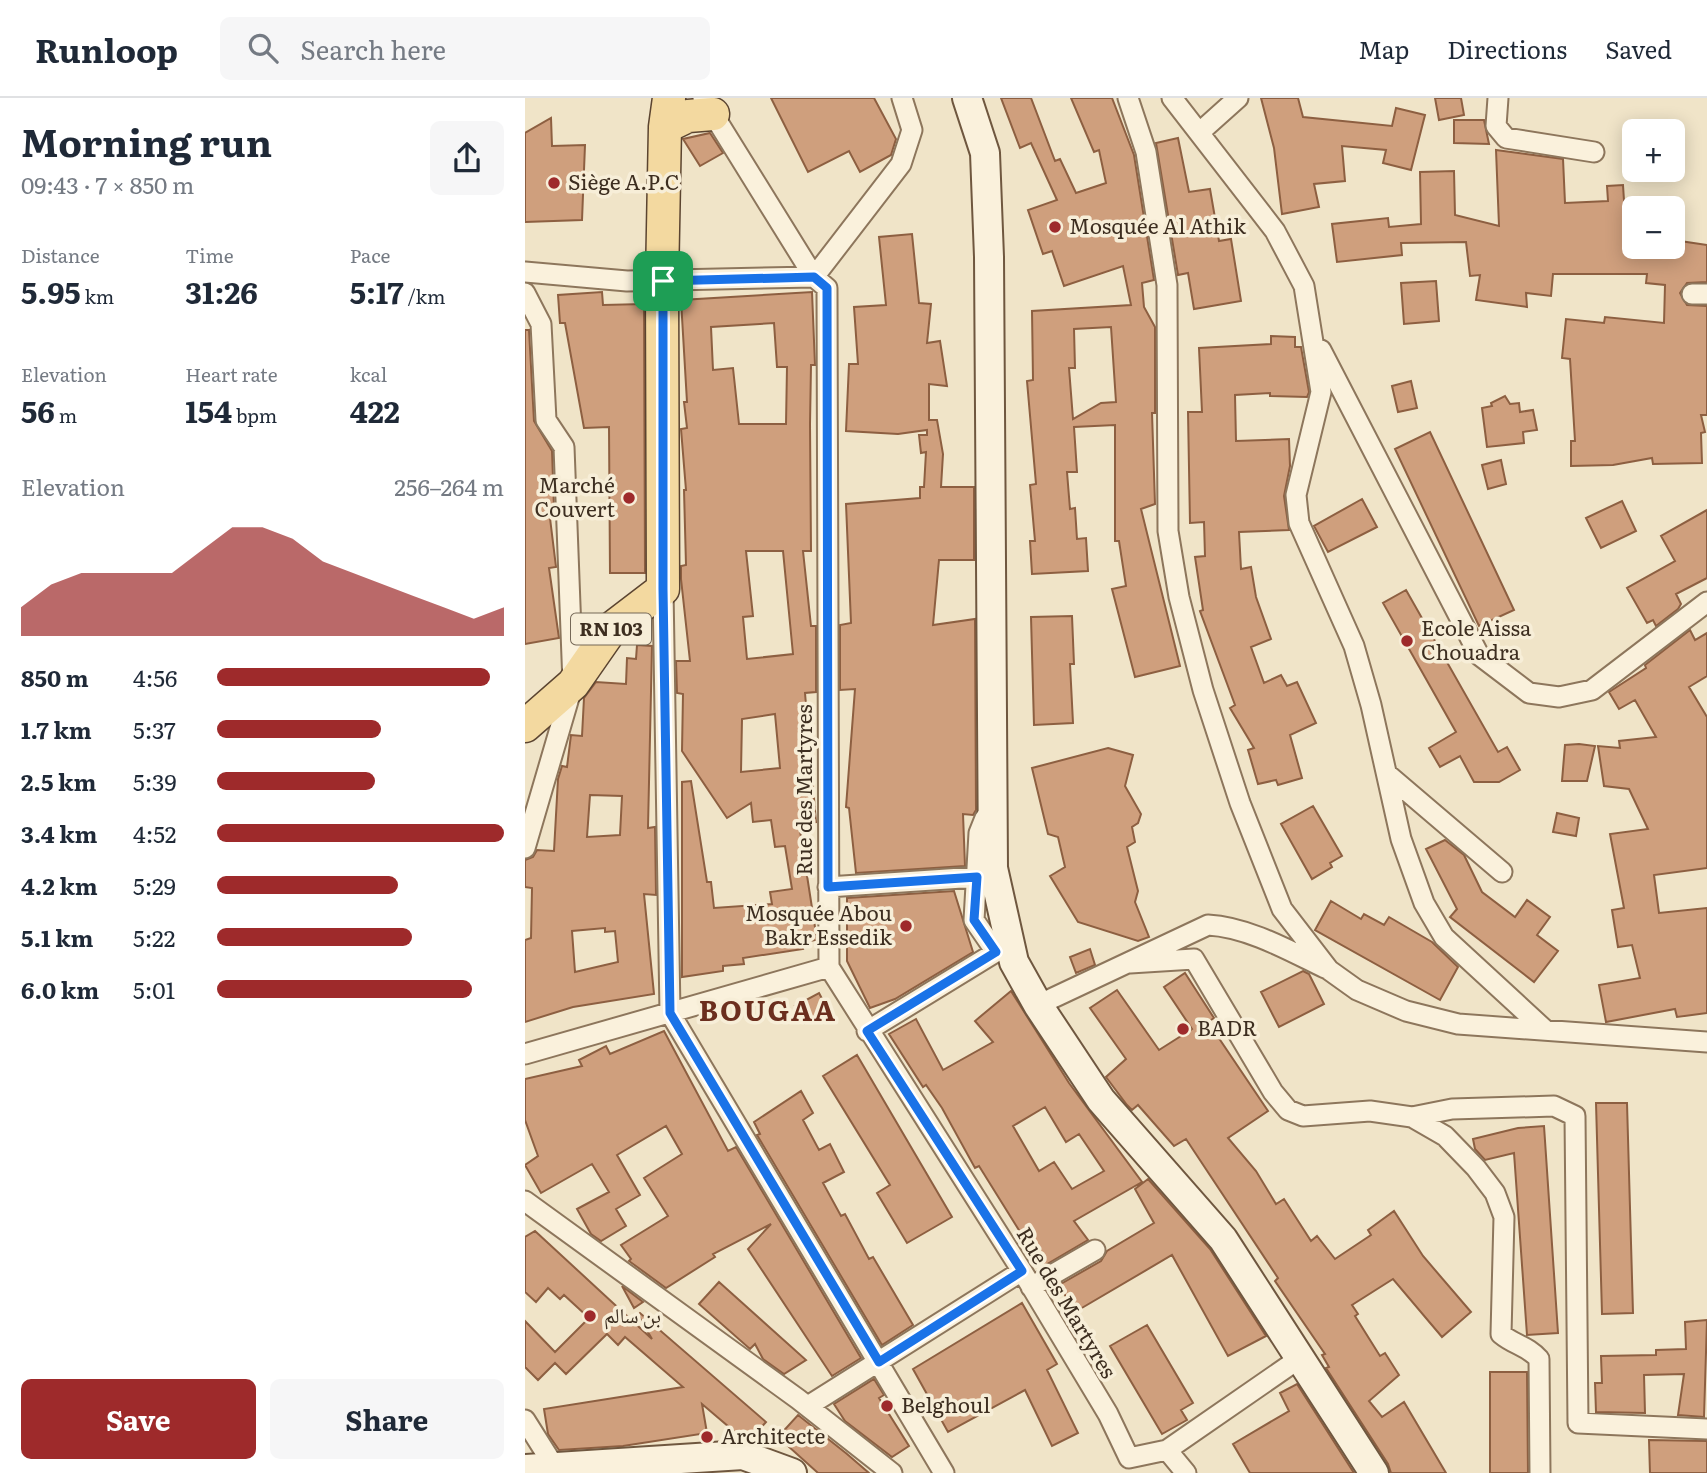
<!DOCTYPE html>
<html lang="en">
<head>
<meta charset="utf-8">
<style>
	body { margin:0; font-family:Literata,"Noto Naskh Arabic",serif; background:#f6f6f7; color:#1f2937; height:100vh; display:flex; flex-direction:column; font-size:26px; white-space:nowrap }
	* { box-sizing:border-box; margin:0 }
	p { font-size:23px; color:#747a83 }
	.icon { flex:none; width:38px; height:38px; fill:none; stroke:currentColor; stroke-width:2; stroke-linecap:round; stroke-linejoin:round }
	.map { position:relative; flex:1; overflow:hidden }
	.details { display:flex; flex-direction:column; background:#fff; width:525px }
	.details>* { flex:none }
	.fabs { position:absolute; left:1097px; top:21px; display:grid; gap:14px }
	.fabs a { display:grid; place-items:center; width:63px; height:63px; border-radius:10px; background:#fff; box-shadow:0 4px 18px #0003; font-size:35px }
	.pin { position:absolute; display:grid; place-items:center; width:60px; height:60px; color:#fff; margin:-30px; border-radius:14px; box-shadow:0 4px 10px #0006 }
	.round { display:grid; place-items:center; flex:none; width:74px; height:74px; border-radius:10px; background:#f6f6f7 }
	.overview { display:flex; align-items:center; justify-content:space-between; height:119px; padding:0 21px }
	h1 { font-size:38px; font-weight:700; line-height:52px }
	.figures { display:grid; grid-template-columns:repeat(3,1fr); gap:10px; height:119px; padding:7px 21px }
	.figures div { display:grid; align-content:center }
	.figures b { font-size:30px; font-weight:700 }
	.figures small { font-size:19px; font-weight:400 }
	.figures p { font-size:19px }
	.chart { height:196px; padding:14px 21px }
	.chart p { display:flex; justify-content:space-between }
	.chart svg { width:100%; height:126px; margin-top:7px; fill:#9e2a2b; opacity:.7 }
	.primary-button { display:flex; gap:14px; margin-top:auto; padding:14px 21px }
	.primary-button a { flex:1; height:80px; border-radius:10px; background:#9e2a2b; color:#fff; font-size:28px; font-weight:700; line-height:80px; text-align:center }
	.primary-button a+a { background:#f6f6f7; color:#1f2937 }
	ul { padding:0 21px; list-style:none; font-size:23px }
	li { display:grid; grid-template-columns:112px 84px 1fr; align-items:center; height:52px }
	li i { height:18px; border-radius:9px; background:#9e2a2b }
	header { display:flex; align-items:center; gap:42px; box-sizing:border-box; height:98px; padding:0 35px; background:#fff; border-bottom:2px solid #e0e1e3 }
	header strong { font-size:33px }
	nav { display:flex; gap:38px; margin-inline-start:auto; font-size:24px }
	.search { width:490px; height:63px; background:#f6f6f7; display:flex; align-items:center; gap:18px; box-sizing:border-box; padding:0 24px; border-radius:10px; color:#747a83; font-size:26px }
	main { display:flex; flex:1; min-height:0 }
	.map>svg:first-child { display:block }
	.building { fill:#cf9f7d; stroke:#8d5f41; stroke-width:2; fill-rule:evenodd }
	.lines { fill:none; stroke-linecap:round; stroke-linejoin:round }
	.street-casing { stroke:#8d765c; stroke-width:23 }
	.secondary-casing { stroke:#6f573f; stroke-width:32 }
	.primary-casing { stroke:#5b4430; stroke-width:35 }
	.street { stroke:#faf1dc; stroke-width:19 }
	.secondary { stroke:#faf1dc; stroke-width:28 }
	.primary { stroke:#f3d9a0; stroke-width:32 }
	.route-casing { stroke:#fff; stroke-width:14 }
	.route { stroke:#1a73e8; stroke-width:9 }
	.poi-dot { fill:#9e2a2b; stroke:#f7eed8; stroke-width:2.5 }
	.labels { text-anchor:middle; stroke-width:7; stroke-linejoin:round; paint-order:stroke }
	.shield { fill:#f7eed8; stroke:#756857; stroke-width:2 }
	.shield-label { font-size:19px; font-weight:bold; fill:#3d2e20 }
	.poi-label { font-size:21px; fill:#3d2e20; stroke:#f7eed8; text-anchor:start }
	.street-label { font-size:21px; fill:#3d2e20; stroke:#f7eed8 }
	.district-label { font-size:28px; font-weight:bold; letter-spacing:2px; fill:#6b2e1e; stroke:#f7eed8 }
</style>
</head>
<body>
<header>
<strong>Runloop</strong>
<div class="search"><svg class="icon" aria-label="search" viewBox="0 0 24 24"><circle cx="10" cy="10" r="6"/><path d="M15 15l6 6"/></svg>Search here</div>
<nav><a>Map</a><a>Directions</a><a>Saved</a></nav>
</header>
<main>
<section class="details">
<div class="overview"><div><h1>Morning run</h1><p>09:43 · 7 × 850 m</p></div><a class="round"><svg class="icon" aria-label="share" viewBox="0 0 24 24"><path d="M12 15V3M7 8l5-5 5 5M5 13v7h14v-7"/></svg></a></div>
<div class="figures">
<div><p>Distance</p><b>5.95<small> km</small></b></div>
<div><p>Time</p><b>31:26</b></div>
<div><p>Pace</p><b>5:17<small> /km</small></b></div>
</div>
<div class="figures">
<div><p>Elevation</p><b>56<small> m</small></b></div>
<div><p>Heart rate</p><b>154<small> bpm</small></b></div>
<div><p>kcal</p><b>422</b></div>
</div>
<div class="chart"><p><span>Elevation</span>256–264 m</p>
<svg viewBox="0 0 160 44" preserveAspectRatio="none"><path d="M0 44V34L10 26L20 22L30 22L40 22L50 22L60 14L70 6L80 6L90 10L100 18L110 22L120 26L130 30L140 34L150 38L160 34V44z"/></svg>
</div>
<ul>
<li><b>850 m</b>4:56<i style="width:95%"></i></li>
<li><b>1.7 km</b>5:37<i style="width:57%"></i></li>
<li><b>2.5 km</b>5:39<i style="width:55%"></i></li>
<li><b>3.4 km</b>4:52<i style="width:100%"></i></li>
<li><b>4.2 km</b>5:29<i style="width:63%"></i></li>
<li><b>5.1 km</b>5:22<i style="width:68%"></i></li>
<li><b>6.0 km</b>5:01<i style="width:89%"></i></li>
</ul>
<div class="primary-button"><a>Save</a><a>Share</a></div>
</section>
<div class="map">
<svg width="1182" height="1375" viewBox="0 0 1182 1375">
	<rect width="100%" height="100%" fill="#f0e4c8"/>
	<path class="building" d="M 246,0 L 349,0 L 371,41 L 366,57 L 335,74 L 324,53 L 283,74 Z
		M 476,0 L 506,0 L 530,63 L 535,61 L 551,95 L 581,85 L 574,52 L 569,54 L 546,0 L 587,0 L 609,57 L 629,182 L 617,185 L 619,209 L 630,229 L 630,315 L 627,315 L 630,406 L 616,411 L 655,568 L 610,579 L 587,491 L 601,488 L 594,443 L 590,443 L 590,327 L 549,329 L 552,374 L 542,374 L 545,411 L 550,410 L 552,441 L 561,440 L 563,473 L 507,476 L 505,443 L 510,443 L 505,387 L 511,386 L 502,283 L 508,282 L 507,213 L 606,207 L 598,168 L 539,188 L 527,153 L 518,156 L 503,112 L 532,102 L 506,45 L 495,50 ZM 586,229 L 591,304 L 576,305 L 548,321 L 544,270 L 550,270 L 549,231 Z
		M 736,0 L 773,0 L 778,19 L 867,28 L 871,10 L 900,17 L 886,72 L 858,65 L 861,52 L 817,48 L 820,83 L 789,86 L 794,109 L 757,116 L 749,50 Z
		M 910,0 L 936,0 L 939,17 L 914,22 Z
		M 26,20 L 27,48 L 60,47 L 57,122 L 0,124 L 0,35 Z
		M 929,22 L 959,22 L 964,46 L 929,45 Z
		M 185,35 L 198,55 L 175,68 L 158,41 Z
		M 653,40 L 664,94 L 685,91 L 694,143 L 706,141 L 716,203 L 669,211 L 663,175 L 653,177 L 631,45 Z
		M 971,52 L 1038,61 L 1040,105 L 1083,103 L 1082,88 L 1098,87 L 1102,149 L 1148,149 L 1148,142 L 1182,147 L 1182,184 L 1162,185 L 1155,195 L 1162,207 L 1182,208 L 1182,317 L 1176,317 L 1180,334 L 1176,335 L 1177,365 L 1128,366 L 1127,360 L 1088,367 L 1046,368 L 1046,343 L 1050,343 L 1045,261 L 1037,260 L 1041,221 L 1079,225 L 1080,219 L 1139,225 L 1140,187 L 1121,185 L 1122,176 L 1028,176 L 1026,198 L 1001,195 L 1002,209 L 951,202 L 955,177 L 945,178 L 941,144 L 876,145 L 877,157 L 812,164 L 807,126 L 863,120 L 864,129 L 896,126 L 895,74 L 929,73 L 930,117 L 974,128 Z
		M 387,136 L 394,205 L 406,206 L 402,245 L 415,243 L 422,288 L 404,286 L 404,322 L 412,322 L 418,356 L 416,389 L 449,389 L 449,462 L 414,462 L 408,527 L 450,521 L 451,712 L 448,717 L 438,716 L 440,768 L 331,775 L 324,710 L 321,709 L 330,591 L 315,592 L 315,527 L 326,525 L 321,406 L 395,400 L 395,389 L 399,389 L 401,354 L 396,355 L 394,337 L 402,337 L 402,332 L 373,336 L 321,333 L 324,266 L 333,266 L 329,209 L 361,207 L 354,139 Z
		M 911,183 L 914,223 L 879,226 L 876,185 Z
		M 77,194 L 78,207 L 119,206 L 120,475 L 85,475 L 84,329 L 59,330 L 40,225 L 35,225 L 33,197 Z
		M 287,194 L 290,267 L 286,267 L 285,326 L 286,453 L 278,453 L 286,528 L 291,528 L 291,594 L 280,595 L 291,724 L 274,726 L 292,842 L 276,844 L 278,851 L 218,860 L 219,866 L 198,868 L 198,873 L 157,879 L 157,684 L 166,683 L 182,784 L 186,784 L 189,810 L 247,806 L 245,794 L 267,791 L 260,748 L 250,749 L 246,722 L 228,724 L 226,705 L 202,720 L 157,653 L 158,596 L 152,595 L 151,563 L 165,563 L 156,481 L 156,468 L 161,467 L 159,392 L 161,392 L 156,331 L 162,330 L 159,304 L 162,304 L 156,202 ZM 249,225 L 252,269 L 262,269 L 261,326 L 214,326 L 208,270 L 188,272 L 186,229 ZM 221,453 L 258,453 L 268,556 L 222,561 L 218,519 L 228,518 ZM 250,616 L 255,670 L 216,674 L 217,621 Z
		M 0,232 L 4,232 L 9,323 L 27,353 L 29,410 L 24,412 L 31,469 L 24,470 L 34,540 L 0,546 Z
		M 746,238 L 770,239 L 770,249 L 776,249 L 784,294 L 782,299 L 745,298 L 745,295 L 710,297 L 711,343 L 764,341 L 765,368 L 759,398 L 764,432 L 714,434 L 716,471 L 726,469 L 731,499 L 746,541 L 726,549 L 739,585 L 756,577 L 762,588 L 772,584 L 791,625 L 765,637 L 777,680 L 753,687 L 751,682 L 733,686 L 723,652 L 729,650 L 705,610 L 710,607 L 675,513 L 678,512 L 670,459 L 680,458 L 679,424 L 665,425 L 663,314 L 677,314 L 674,250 L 746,246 Z
		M 886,283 L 892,310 L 873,314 L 867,288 Z
		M 980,298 L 985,306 L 994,305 L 995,314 L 1008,312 L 1012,332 L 998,334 L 999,345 L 962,349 L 957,310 L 967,308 L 966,305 Z
		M 905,334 L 989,512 L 954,528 L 870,351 Z
		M 976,362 L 981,386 L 963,391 L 957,367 Z
		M 837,401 L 852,429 L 803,454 L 789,428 Z
		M 1097,403 L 1111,433 L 1076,450 L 1061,420 Z
		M 1182,412 L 1182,480 L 1151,496 L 1156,506 L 1153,511 L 1131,528 L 1128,522 L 1122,525 L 1102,490 L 1150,463 L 1136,438 Z
		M 881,492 L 973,654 L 982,649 L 995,672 L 974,684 L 949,684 L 935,658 L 915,669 L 904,650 L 931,634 L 858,505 Z
		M 547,518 L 549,566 L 545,566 L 548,625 L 509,627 L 506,519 Z
		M 1165,532 L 1170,542 L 1182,535 L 1182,578 L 1164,589 L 1182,619 L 1182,770 L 1129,777 L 1134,815 L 1182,810 L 1182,915 L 1152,919 L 1150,911 L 1081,924 L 1074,887 L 1115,880 L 1107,847 L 1093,849 L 1087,812 L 1099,810 L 1085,736 L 1123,731 L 1104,691 L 1079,688 L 1073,648 L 1095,650 L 1094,643 L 1131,639 L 1110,602 L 1094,611 L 1084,594 L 1121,570 L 1120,567 Z
		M 112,547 L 127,548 L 123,730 L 130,729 L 131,797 L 119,796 L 129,896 L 48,909 L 0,924 L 0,842 L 6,840 L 7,790 L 0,789 L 0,762 L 8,759 L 12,752 L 29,753 L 33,681 L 37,668 L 42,669 L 46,637 L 57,638 L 59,600 L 71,584 L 101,586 L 102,560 L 111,561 ZM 65,697 L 97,698 L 95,737 L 62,739 ZM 80,830 L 80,834 L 90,833 L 93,864 L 50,874 L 47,833 Z
		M 1054,646 L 1070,648 L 1062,683 L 1037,683 L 1040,647 Z
		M 583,650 L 608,657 L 600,688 L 616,716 L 613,725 L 607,729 L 610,744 L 602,749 L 613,793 L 610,804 L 624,839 L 613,843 L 553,824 L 525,778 L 540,769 L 533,739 L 523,736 L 507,670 Z
		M 788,708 L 817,758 L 805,765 L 807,769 L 787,781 L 756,726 Z
		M 1032,715 L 1054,720 L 1051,738 L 1028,734 Z
		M 920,742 L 939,757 L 957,794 L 990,819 L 1002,802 L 1025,819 L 1012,837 L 1033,853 L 1009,884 L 925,819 L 932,811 L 901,751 Z
		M 429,793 L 448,854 L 370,901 L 345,910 L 322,863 L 322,800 Z
		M 806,803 L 836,821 L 839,816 L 859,827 L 864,819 L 907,844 L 933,869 L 915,902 L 790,832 Z
		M 565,851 L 570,867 L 551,875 L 545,859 Z
		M 778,873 L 784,876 L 799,906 L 754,929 L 736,894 Z
		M 660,875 L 689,920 L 683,924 L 743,1013 L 703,1040 L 731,1073 L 751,1106 L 759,1101 L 786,1143 L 792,1138 L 810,1161 L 846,1137 L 843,1132 L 869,1113 L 898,1158 L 946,1214 L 917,1239 L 868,1181 L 827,1207 L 833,1216 L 830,1218 L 855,1258 L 860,1255 L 874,1277 L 844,1303 L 857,1319 L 879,1304 L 921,1375 L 866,1375 L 863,1366 L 801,1270 L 804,1269 L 797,1257 L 800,1256 L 750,1183 L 753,1180 L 661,1041 L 649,1048 L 613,1007 L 607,1012 L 602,1007 L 581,979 L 601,961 L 565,910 L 592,892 L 634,952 L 667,931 L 639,889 Z
		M 486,893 L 544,985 L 617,1084 L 549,1123 L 563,1142 L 517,1169 L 454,1068 L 450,1070 L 417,1010 L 401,987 L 398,989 L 364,936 L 391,921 L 418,972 L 468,944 L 450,923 ZM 520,1009 L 541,1044 L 554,1036 L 579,1073 L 547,1091 L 529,1064 L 514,1073 L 488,1028 Z
		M 294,895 L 303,912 L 280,925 L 270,908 Z
		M 139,933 L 203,1053 L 211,1049 L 336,1260 L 307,1278 L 223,1151 L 246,1126 L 188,1156 L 190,1159 L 141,1190 L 104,1163 L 106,1161 L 96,1147 L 143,1118 L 119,1080 L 157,1056 L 141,1028 L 92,1057 L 115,1097 L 91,1111 L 101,1128 L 76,1143 L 66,1136 L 52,1111 L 84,1094 L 67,1066 L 16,1095 L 0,1067 L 13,1058 L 0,1022 L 0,981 L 57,968 L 54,962 L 81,948 L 85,956 Z
		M 332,957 L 427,1119 L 382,1145 L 352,1095 L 365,1087 L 298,978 Z
		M 276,993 L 288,1015 L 278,1022 L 294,1052 L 305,1046 L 319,1074 L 298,1085 L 316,1118 L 320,1116 L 344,1161 L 348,1159 L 388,1227 L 357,1247 L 232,1037 L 235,1036 L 229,1024 Z
		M 1071,1005 L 1102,1005 L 1108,1215 L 1077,1216 Z
		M 1019,1028 L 1033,1235 L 1002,1237 L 989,1055 L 960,1062 L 950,1051 L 948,1041 L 993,1030 Z
		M 623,1081 L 685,1151 L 741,1238 L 703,1258 L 647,1157 L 550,1214 L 534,1187 L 576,1163 L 582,1153 L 629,1125 L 610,1091 Z
		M 10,1133 L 127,1241 L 113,1217 L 115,1215 L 241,1324 L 225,1342 L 217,1340 L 177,1306 L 182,1335 L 98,1348 L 34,1352 L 23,1336 L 19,1311 L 158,1289 L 100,1239 L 93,1247 L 82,1236 L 41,1276 L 30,1265 L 13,1282 L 0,1269 L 0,1223 L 30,1254 L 64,1220 L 39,1197 L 35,1201 L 23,1190 L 11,1204 L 0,1194 L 0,1139 Z
		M 194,1184 L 281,1262 L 259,1276 L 238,1261 L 230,1246 L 225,1251 L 174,1206 Z
		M 97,1188 L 118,1204 L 109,1210 Z
		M 497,1205 L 532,1266 L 522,1272 L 553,1335 L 527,1348 L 500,1292 L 423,1334 L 388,1271 Z
		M 1182,1222 L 1179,1319 L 1153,1317 L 1159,1276 L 1119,1277 L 1120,1315 L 1071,1314 L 1070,1285 L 1077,1285 L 1076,1258 L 1131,1257 L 1131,1252 L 1161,1251 L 1160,1224 Z
		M 622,1227 L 668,1305 L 656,1312 L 662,1322 L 637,1336 L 585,1248 Z
		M 965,1274 L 1002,1274 L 1003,1375 L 965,1375 Z
		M 349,1281 L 359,1297 L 354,1300 L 384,1348 L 367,1359 L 320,1323 L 309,1306 Z
		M 772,1286 L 829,1375 L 725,1375 L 708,1346 L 764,1313 L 755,1295 Z
		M 273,1317 L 322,1356 L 344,1375 L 293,1375 L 253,1339 Z
		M 1124,1342 L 1182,1343 L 1182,1375 L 1125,1375 Z"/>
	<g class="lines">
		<g class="street-casing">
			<path id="street" d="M 178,0 L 289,179
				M 377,0 L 387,32 L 376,66 L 289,179 L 302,190 L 304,869 L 497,1173 L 583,1316 L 604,1360
				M 603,0 L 621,54 L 642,187 L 643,433 L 654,499 L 678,592 L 715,705 L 757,811 L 804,872 L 832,892 L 881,913 L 933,926 L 1182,944
				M 647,0 L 750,133 L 779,188 L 796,294 L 771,397 L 774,425 L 829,548 L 846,607 L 876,741 L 899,805 L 919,839 L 1020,932
				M 973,0 L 971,28 L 981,40 L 1069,54
				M 675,34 L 713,0
				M 0,174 L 102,183 L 289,179
				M 0,195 L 16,226 L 21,322 L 39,349 L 48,586 L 0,750
				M 1167,196 L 1182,196
				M 796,252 L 954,557 L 1004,595 L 1034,599 L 1067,592 L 1182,504
				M 138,491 L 145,915 L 419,1375
				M 862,676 L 977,774
				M 303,789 L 452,779
				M 605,865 L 669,861 L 748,994 L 763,1012 L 778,1018 L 845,1013 L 887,1019 L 920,1038 L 951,1070 L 970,1095 L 979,1119 L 976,1236 C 989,1247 1003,1248 1014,1261 L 1015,1375
				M 513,907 L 683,827 C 723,829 765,853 800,870
				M 342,933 L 471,854 L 449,822 L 454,735 L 460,720
				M 0,956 L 304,869
				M 887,1019 L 927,1011 L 1029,1008 L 1050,1018 L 1053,1325 L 1182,1331
				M 0,1103 L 273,1301 L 367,1375
				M 506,1189 L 570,1152
				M 283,1308 L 497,1173
				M 0,1322 L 29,1368 L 30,1375
				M 642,1352 L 775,1260
				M 604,1360 L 642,1352 L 661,1375"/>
		</g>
		<g class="secondary-casing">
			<path id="secondary" d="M 442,0 L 460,55 L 464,159 L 468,770 L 489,864 L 513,907 L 576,1002 L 698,1141 L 849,1375
				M 0,1371 L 218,1357 L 267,1375"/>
		</g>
		<g class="primary-casing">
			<path id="primary" d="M 140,29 L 163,18 L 188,16
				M 0,628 L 48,586 L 87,530 L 138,491 L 137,183 L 140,29 L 144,0"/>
		</g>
		<use href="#street" class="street"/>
		<use href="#secondary" class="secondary"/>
		<use href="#primary" class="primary"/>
	</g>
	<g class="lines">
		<g class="route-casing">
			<path id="route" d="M 289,179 L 302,190 L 303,789 L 452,779 L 449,822 L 471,854 L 342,933 L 497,1173 L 354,1264 L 145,915 L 138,491 L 138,183 Z"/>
		</g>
		<use href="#route" class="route"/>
	</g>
	<g class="poi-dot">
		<circle cx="29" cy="85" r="7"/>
		<circle cx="530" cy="129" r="7"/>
		<circle cx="104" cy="400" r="7"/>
		<circle cx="882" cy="543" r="7"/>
		<circle cx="381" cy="828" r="7"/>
		<circle cx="658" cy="931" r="7"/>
		<circle cx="65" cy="1218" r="7"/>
		<circle cx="362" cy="1308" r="7"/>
		<circle cx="182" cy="1339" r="7"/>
	</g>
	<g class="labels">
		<rect class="shield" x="46" y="515.5" width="80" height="31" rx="5"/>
		<g class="shield-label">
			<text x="86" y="538">RN 103</text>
		</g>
		<g class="poi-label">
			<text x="43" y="92">Siège A.P.C</text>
			<text x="544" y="136">Mosquée Al Athik</text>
			<text x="90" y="395" text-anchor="end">Marché<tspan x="90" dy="24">Couvert</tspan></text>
			<text x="896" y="538">Ecole Aissa<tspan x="896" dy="24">Chouadra</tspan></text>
			<text x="367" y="823" text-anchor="end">Mosquée Abou<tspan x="367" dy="24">Bakr Essedik</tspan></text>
			<text x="672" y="938">BADR</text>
			<text x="79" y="1225">بن سالم</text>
			<text x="376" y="1315">Belghoul</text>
			<text x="196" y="1346">Architecte</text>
		</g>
		<g class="street-label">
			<text transform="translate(280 692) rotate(-90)" y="7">Rue des Martyres</text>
			<text transform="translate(541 1205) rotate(59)" y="7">Rue des Martyres</text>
		</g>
		<g class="district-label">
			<text x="243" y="923">BOUGAA</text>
		</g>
	</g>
</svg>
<div class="fabs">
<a>+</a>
<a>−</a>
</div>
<div class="pin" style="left:138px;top:183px;background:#1e9e55"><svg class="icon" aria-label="arrive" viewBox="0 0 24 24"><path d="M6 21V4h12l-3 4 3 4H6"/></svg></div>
</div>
</main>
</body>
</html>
